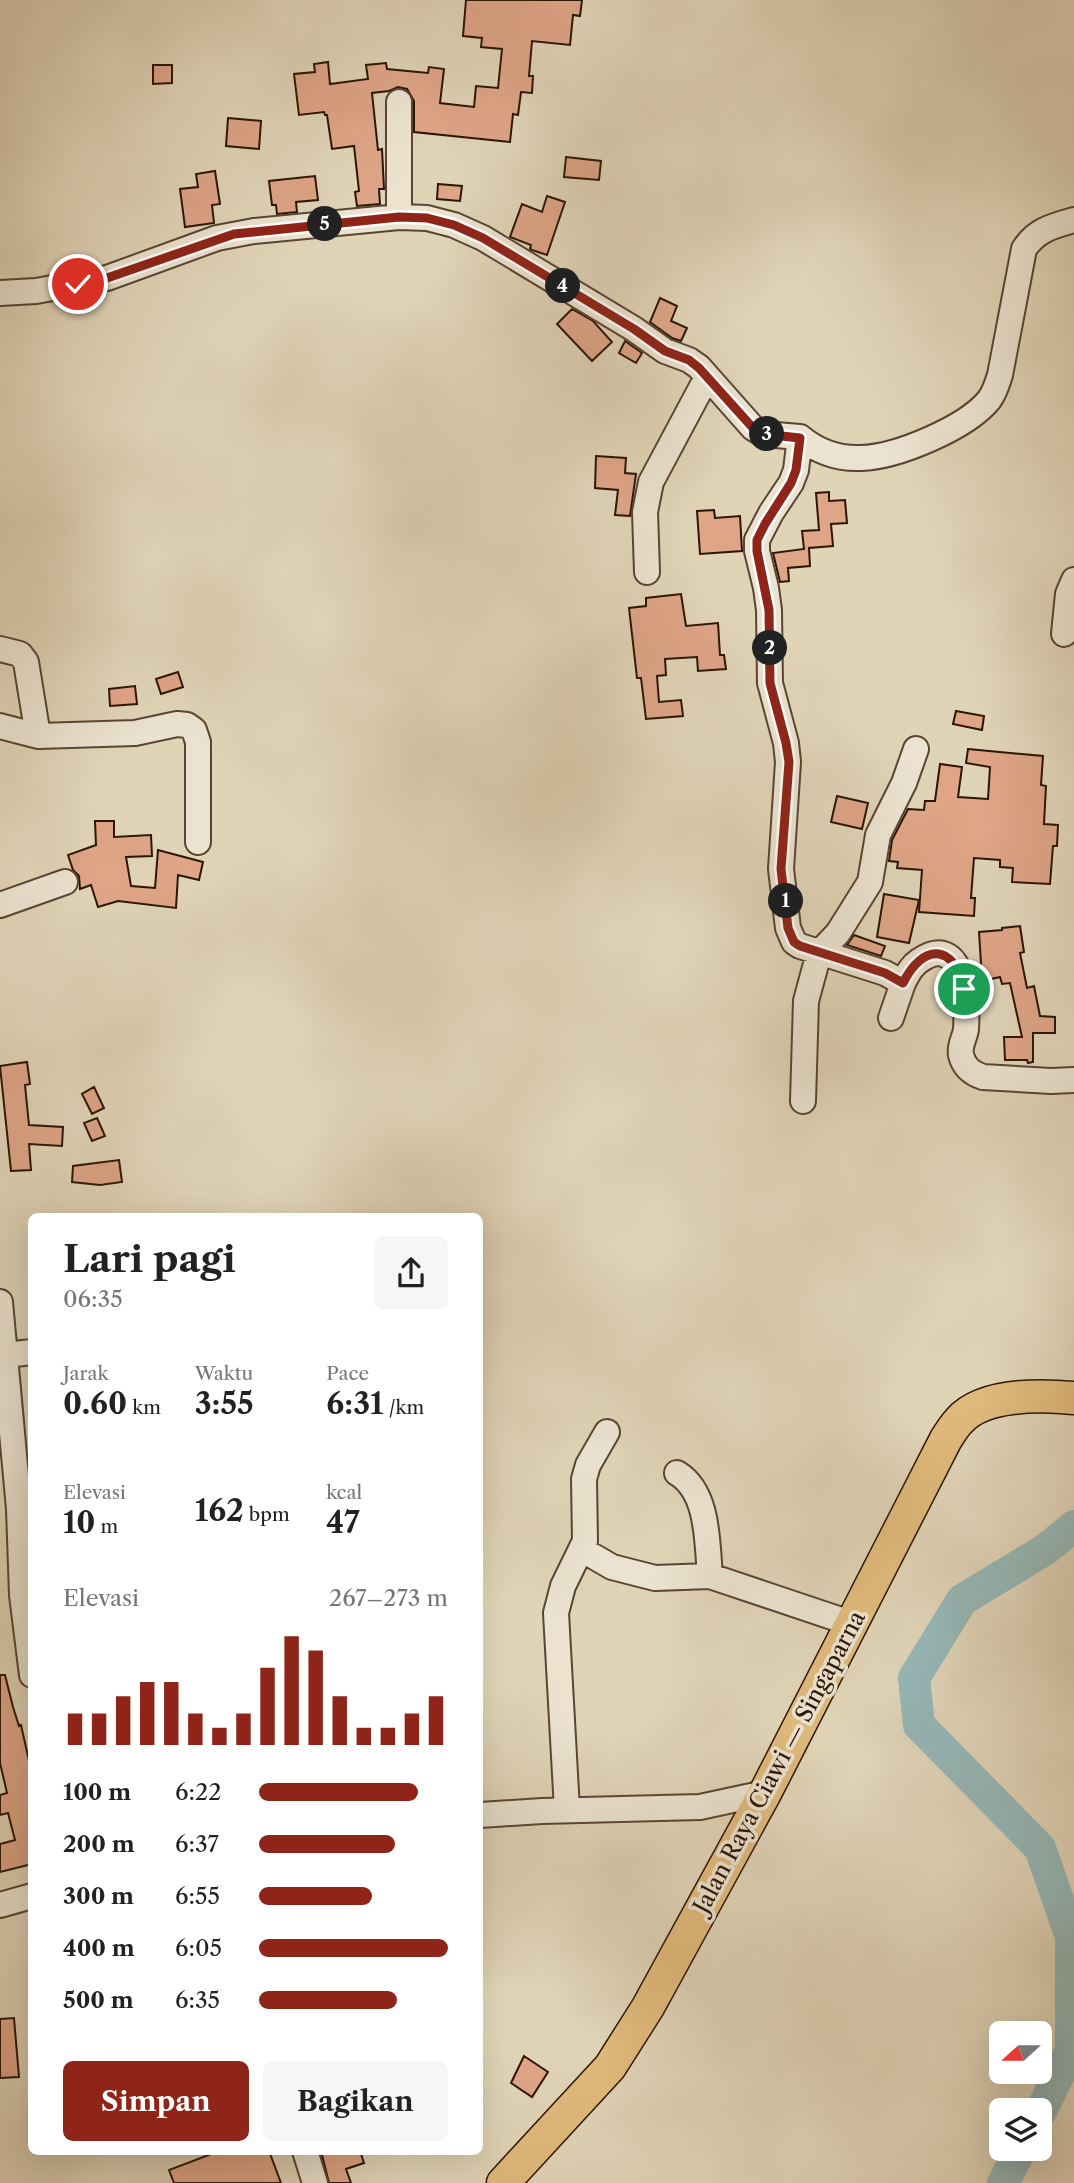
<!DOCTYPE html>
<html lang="id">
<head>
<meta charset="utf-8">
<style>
	body { margin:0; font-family:"Libre Caslon Text",serif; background:#f6f6f6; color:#222; height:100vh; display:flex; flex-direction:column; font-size:26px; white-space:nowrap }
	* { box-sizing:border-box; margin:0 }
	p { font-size:23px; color:#767676 }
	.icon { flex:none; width:38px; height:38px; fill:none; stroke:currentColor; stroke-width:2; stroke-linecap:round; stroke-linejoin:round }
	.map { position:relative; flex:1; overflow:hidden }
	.side { position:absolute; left:28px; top:1213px; width:455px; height:942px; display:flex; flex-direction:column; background:#fff; border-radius:10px; box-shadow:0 7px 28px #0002 }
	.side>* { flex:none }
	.needle { width:46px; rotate:249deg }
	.buttons { position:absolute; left:989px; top:2021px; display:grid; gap:14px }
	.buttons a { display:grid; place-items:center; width:63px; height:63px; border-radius:10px; background:#fff; box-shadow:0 7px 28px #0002; font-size:35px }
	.pin { position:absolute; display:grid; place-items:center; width:60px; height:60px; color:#fff; margin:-30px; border:4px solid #fff; border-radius:50%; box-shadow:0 2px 7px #0007 }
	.km { position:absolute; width:35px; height:35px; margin:-18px; border-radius:50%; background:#222; color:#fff; font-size:19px; line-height:35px; text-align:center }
	.round { display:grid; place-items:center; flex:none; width:74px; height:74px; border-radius:10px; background:#f6f6f6 }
	.overview { display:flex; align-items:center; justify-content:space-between; height:119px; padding:0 35px }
	h1 { font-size:38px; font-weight:700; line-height:52px }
	.metrics { display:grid; grid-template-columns:repeat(3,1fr); gap:10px; height:119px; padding:7px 35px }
	.metrics div { display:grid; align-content:center }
	.metrics b { font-size:30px; font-weight:700 }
	.metrics small { font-size:19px; font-weight:400 }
	.metrics p { font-size:19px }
	.chart { height:196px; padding:14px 35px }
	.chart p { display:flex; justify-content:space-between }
	.chart svg { width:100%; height:126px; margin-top:7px; stroke:#8f2418; stroke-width:6 }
	.button { display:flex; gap:14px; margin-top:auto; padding:14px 35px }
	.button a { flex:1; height:80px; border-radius:10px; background:#8f2418; color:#fff; font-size:28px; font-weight:700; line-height:80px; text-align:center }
	.button a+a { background:#f6f6f6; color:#222 }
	ul { padding:0 35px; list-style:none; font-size:23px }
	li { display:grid; grid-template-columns:112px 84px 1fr; align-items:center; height:52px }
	li i { height:18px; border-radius:9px; background:#8f2418 }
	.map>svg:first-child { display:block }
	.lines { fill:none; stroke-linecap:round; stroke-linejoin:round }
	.river { stroke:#96b7b6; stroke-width:32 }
	.building { fill:#dea587; stroke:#2c1506; stroke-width:2 }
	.minor-casing { stroke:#594532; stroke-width:28 }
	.major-casing { stroke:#2c1506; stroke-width:35 }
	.minor { stroke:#ebe3d0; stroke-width:24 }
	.major { stroke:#e0ba7c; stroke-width:32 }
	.route-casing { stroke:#fff; stroke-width:14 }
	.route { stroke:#8f2418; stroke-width:9 }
	.labels { text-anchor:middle; stroke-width:7; stroke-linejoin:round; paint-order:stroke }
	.street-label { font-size:23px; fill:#2c1506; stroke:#ebe3d0 }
</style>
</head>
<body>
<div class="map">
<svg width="1074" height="2183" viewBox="0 0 1074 2183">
	<rect width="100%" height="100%" fill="#e0d4b7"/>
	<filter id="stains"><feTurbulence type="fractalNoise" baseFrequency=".00286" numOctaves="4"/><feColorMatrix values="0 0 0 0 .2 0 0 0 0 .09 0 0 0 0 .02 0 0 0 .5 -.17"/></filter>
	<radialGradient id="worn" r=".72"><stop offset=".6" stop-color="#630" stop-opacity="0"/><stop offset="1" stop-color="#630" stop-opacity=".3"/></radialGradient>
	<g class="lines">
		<path class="river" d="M 1040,2113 L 1071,2050 L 1071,1937 L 1040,1848 L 919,1725 L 914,1678 L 962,1600 L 1046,1549 L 1074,1526
			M 1003,2183 L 1021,2149"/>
	</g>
	<path class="building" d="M 466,0 L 582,0 L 580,16 L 573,15 L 570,45 L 532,41 L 529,76 L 533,76 L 532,93 L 521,92 L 518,115 L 513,114 L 510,142 L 414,132 L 414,101 L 407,89 L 398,87 L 389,91 L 372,93 L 378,150 L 382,149 L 384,189 L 379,189 L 380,204 L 357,206 L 355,192 L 359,191 L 354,146 L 332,149 L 327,115 L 325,115 L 324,112 L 299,115 L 294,74 L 315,72 L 314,64 L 328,62 L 330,84 L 368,79 L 366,65 L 386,63 L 387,69 L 428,73 L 429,67 L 444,69 L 440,103 L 474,107 L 476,86 L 498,88 L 502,49 L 481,47 L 482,38 L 463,36 Z
		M 153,65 L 172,65 L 172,83 L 153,84 Z
		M 228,118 L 261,121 L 259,149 L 226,146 Z
		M 566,157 L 601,161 L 599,180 L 564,177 Z
		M 215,171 L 220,204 L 212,205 L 214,223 L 185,227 L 180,189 L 198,187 L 196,174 Z
		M 315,176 L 318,200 L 296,202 L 297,212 L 277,214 L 276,205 L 272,205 L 269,181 Z
		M 438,184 L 462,186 L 460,201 L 437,199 Z
		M 547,196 L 565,202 L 547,255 L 532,250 L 530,249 L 531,245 L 510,237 L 522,204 L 542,212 Z
		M 660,298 L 677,306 L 671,321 L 687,328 L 681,341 L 672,338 L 650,322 Z
		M 572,309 L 593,321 L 612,342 L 592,361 L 557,324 Z
		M 625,341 L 642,353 L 636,363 L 619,353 Z
		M 596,456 L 626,458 L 625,473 L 636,474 L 630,516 L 615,515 L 618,490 L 595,488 Z
		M 829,492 L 829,501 L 845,500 L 847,523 L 831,524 L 833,546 L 809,548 L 810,566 L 788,568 L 789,581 L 780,582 L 773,553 L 804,549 L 802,531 L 819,530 L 816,493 Z
		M 714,510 L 715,518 L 740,516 L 742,551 L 700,554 L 697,511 Z
		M 681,594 L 686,626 L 718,623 L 720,655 L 724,655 L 726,669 L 698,671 L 697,657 L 665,659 L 666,675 L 657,676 L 659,702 L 681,700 L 683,716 L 646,719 L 641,678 L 637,678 L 629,608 L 646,606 L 646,598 Z
		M 178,672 L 183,687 L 161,694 L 156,679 Z
		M 135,686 L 137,704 L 110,706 L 109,689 Z
		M 956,711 L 984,716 L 982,730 L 953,724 Z
		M 968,749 L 1043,756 L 1041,785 L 1046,786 L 1044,824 L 1058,825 L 1057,846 L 1053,846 L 1050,884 L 1012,882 L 1013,868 L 1000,867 L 1000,860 L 974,858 L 971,898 L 975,898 L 974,916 L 919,912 L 922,870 L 897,868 L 898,862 L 889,861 L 892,840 L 908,809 L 924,810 L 925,801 L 935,801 L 940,764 L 962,767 L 958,797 L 988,799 L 990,767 L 966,763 Z
		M 837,796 L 868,803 L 862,829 L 831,822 Z
		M 95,821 L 114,821 L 114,837 L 151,835 L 152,856 L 126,857 L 131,886 L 155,888 L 158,850 L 203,862 L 199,880 L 178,875 L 176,908 L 118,901 L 98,907 L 91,885 L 80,889 L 79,876 L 73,870 L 68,855 L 96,845 Z
		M 884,894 L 919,900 L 909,943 L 877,937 Z
		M 1020,926 L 1024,952 L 1020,953 L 1027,988 L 1034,986 L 1040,1016 L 1055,1017 L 1055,1033 L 1033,1033 L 1033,1062 L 1028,1063 L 1027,1060 L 1005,1060 L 1004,1037 L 1022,1037 L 1010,983 L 1002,984 L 1000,977 L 978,982 L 973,966 L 981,964 L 979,932 L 1002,930 L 1002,928 Z
		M 854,935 L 885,946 L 881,956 L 847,945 Z
		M 27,1062 L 30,1084 L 25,1085 L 29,1125 L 63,1127 L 62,1146 L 29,1144 L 31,1170 L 11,1171 L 0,1066 Z
		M 94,1087 L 104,1108 L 92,1114 L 82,1094 Z
		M 97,1118 L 105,1136 L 92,1141 L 84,1123 Z
		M 119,1160 L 122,1182 L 100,1185 L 72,1182 L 73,1166 Z
		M 0,1675 L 5,1675 L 13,1707 L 19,1726 L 21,1725 L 32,1774 L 32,1864 L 0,1872 L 0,1844 L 15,1840 L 8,1813 L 0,1815 L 0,1795 L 7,1793 L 0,1763 Z
		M 14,2018 L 19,2077 L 0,2078 L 0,2019 Z
		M 524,2056 L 548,2072 L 532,2097 L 511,2083 Z
		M 219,2151 L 269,2151 L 281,2183 L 174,2183 L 169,2170 Z
		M 321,2151 L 360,2151 L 364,2163 L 346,2169 L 351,2183 L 329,2183 Z"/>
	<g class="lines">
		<g class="minor-casing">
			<path id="minor" d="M 399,102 L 399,217
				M 0,293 L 36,291 L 107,278 L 217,238 L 254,231 L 399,217 L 427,218 L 454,225 L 483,238 L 634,329 L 665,351 L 689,360 L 699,367 L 753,428 L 763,434 L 800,437 L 796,470 L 791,483 L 771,513 L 757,540 L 757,551 L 766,588 L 769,610 L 770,683 L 786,743 L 788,762 L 781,869 L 788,928 L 794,942 L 800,946 L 885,973 L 903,983 C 908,974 910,967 919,961 C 963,930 968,1001 966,1029 C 965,1038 959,1045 961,1055 C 964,1067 971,1073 983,1077 L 1051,1081 L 1074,1080
				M 800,437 C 818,452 838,459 861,458 C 897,457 966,428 989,400 C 995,392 997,384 1000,375 L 1024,249 C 1036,230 1053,226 1074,220
				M 647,572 L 645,512 L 651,482 L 707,377
				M 1064,634 L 1068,594 L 1074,580
				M 0,649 L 20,654 L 26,662 L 38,736 L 135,733 L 177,724 L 187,725 L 194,730 L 198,742 L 198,842
				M 0,726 L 38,736
				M 0,905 L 65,882
				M 891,1018 L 903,983
				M 803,1101 L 806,1001 L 819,953 L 838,933 L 870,882 L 878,835 L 904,783 L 916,749
				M 0,1302 L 19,1509 L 22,1595 L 32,1675
				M 6,1355 L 32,1352
				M 677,1473 C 709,1492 707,1543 710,1576
				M 581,1549 L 612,1567 L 655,1578 L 710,1576 L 853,1624
				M 567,1810 L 556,1613 L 563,1586 L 585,1541 L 584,1479 L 588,1465 L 607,1432
				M 480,1815 L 542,1811 L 700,1807 L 765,1793
				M 0,1905 L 32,1896
				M 305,2151 L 315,2183"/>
		</g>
		<g class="major-casing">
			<path id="major" d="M 503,2183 L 610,2067 L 648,2007 L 765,1793 L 946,1439 C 950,1433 954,1426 959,1421 C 983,1393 1041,1395 1074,1398"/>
		</g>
		<use href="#minor" class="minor"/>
		<use href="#major" class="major"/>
	</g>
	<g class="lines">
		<g class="route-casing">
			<path id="route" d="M 78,284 L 107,278 L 234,234 L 399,217 L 427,218 L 454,225 L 483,238 L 634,329 L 665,351 L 689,360 L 699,368 L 753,428 L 763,434 L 800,438 L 796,470 L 791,483 L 765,524 L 757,540 L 757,551 L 769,610 L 770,683 L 786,743 L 789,762 L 781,869 L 788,928 L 794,942 L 800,946 L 885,973 L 903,983 C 923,943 954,943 964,989"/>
		</g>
		<use href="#route" class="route"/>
	</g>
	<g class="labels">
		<g class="street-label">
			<text transform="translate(779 1762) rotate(-62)" y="8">Jalan Raya Ciawi — Singaparna</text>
		</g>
	</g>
	<rect width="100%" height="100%" filter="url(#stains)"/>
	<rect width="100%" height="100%" fill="url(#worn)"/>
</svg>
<div class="buttons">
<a><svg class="needle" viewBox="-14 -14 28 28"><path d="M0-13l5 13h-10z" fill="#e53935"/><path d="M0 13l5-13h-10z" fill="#767676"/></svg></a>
<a><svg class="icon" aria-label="layers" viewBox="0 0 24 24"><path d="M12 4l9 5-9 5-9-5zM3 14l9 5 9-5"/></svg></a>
</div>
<div class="pin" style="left:964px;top:989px;background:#1e9e55"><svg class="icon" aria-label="arrive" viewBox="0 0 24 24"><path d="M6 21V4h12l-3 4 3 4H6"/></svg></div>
<div class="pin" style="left:78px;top:284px;background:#d93025"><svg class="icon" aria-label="check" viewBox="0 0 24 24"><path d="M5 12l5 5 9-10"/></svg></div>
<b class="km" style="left:786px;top:901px">1</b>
<b class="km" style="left:770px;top:648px">2</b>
<b class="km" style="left:767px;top:434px">3</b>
<b class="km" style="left:563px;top:286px">4</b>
<b class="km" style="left:325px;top:224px">5</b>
<section class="side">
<div class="overview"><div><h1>Lari pagi</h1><p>06:35</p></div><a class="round"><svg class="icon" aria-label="share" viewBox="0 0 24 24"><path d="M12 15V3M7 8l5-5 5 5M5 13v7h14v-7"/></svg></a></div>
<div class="metrics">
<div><p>Jarak</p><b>0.60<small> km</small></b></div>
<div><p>Waktu</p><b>3:55</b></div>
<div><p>Pace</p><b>6:31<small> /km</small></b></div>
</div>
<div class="metrics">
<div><p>Elevasi</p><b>10<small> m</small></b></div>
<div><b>162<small> bpm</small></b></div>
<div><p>kcal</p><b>47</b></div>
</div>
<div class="chart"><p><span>Elevasi</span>267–273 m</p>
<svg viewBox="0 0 160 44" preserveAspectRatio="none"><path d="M5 44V33M15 44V33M25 44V27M35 44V22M45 44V22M55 44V33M65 44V38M75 44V33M85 44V17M95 44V6M105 44V11M115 44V27M125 44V38M135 44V38M145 44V33M155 44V27"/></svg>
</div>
<ul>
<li><b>100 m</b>6:22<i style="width:84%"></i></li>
<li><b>200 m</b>6:37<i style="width:72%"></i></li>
<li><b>300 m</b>6:55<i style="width:60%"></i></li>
<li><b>400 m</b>6:05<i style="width:100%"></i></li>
<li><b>500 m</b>6:35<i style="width:73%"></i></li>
</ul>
<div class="button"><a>Simpan</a><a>Bagikan</a></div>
</section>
</div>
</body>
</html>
